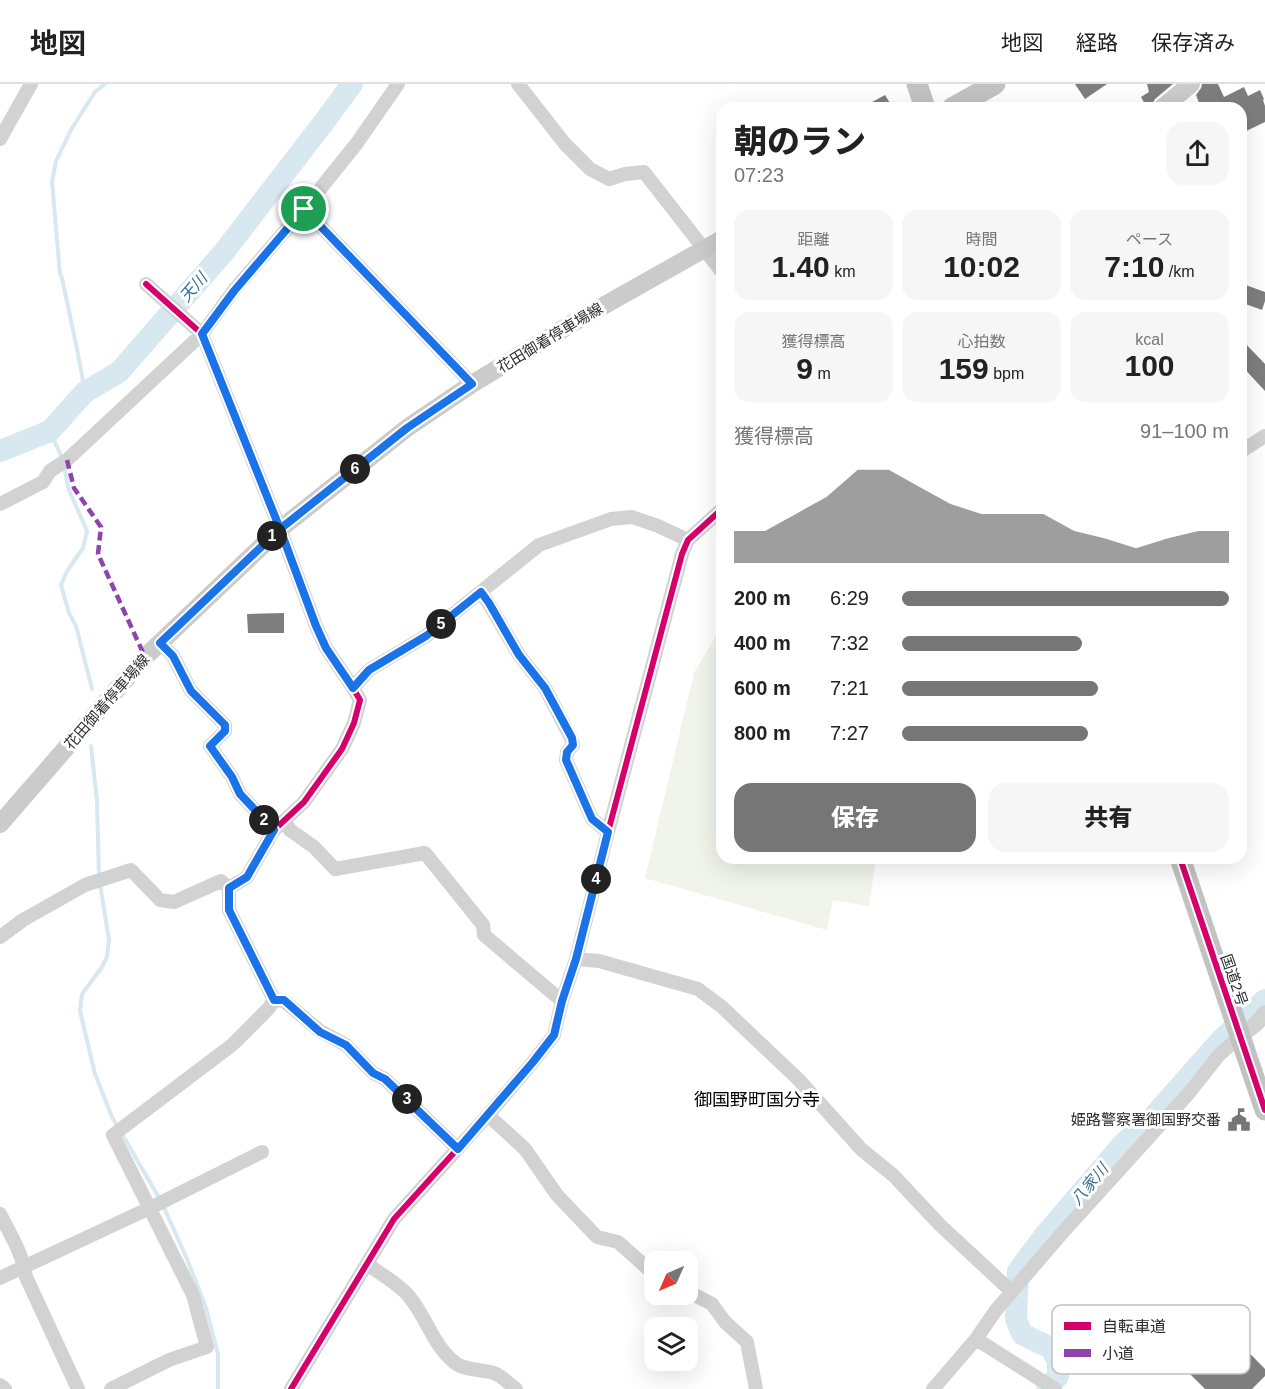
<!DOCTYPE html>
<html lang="ja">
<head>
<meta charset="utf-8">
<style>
	body { margin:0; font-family:Helvetica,"Noto Sans JP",sans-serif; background:#f6f6f6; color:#222; height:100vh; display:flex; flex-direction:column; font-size:22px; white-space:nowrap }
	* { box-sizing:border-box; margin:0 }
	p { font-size:20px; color:#767676 }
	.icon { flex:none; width:33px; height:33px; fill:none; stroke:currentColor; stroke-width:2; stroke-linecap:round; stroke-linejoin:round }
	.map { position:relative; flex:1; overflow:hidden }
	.side { position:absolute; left:716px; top:18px; width:531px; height:762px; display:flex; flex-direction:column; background:#fff; border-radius:18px; box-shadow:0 6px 24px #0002 }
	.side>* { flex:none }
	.needle { width:39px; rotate:225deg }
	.fabs { position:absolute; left:644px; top:1167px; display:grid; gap:12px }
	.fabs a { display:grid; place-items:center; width:54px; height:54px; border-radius:12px; background:#fff; box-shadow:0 6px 24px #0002; font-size:30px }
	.pin { position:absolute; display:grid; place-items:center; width:51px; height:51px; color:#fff; margin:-26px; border:3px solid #fff; border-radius:50%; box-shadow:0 2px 6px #0007 }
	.km { position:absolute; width:30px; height:30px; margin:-15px; border-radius:50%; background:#222; color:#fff; font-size:16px; line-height:30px; text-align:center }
	.round { display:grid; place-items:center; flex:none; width:63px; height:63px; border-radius:18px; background:#f6f6f6 }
	.head { display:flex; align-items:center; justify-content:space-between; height:102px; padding:0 18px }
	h1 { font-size:33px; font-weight:800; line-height:45px }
	.figures { display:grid; grid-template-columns:repeat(3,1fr); gap:9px; height:102px; padding:6px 18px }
	.figures div { display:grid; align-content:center; border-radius:15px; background:#f6f6f6; text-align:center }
	.figures b { font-size:30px; font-weight:800 }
	.figures small { font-size:16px; font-weight:400 }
	.figures p { font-size:16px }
	.chart { height:168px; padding:12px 18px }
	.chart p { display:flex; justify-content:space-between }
	.chart svg { width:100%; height:108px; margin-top:6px; fill:#767676; opacity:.7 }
	.action { display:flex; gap:12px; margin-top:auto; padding:12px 18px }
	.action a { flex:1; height:69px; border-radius:18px; background:#767676; color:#fff; font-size:24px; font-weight:800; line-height:69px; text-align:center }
	.action a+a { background:#f6f6f6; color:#222 }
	ul { padding:0 18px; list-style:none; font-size:20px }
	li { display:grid; grid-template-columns:96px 72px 1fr; align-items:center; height:45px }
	li i { height:15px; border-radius:8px; background:#767676 }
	header { display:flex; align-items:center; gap:36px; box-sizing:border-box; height:84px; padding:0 30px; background:#fff; border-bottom:2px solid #e0e0e0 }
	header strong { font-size:28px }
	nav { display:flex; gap:33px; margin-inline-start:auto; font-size:21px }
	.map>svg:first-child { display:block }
	.green { fill:#f0f4eb }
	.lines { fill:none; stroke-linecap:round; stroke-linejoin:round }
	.stream { stroke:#d7e8f1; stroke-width:4 }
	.river { stroke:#d7e8f1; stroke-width:22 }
	.building { fill:#7e7e7e }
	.minor { stroke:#d2d2d2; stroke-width:14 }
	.tertiary { stroke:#d2d2d2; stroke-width:16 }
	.secondary { stroke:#cbcbcb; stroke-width:18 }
	.trunk { stroke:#c2c2c2; stroke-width:21 }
	.quiet { stroke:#8e44ad; stroke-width:4.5; stroke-dasharray:9 4.5; stroke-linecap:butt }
	.cycleway-casing { stroke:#fff; stroke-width:10 }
	.cycleway { stroke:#d6006c; stroke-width:6 }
	.route-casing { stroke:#fff; stroke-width:12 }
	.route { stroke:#1a73e8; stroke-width:8 }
	.labels { text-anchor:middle; stroke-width:6; stroke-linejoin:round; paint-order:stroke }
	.street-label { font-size:15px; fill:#2d2d2d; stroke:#fff }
	.poi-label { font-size:15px; fill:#2d2d2d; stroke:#fff; text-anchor:end }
	.water-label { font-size:16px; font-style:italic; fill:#3b728f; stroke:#fff }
	.quarter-label { font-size:18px; fill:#000; stroke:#fff }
	.key { fill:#fff; stroke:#c0c0c0; stroke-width:1.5 }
	.key-label { font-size:16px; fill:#2d2d2d }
</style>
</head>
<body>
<header>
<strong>地図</strong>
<nav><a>地図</a><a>経路</a><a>保存済み</a></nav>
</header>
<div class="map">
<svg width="1265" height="1305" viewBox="0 0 1265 1305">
	<rect width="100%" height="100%" fill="#fff"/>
	<path class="green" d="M 721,543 L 722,774 L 876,774 L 869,822 L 833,816 L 827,846 L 645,794 L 694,589 Z"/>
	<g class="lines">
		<path class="stream" d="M 85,308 L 77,265 L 62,194 L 60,190 L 52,98 L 56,77 L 72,44 L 95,8 L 105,0
			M 50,347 L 62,374
			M 64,382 L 69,406 L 87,447 L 83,464 L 67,487 L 61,501 L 69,529 L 76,542 L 92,605
			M 91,662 L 97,717 L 99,793
			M 100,800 L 109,856 L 107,873 L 102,883 L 82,910 L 80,927 L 95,990 L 112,1033 L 161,1117 L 187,1175 L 206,1224 L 218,1270 L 218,1305"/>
		<path class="river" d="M 0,367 L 50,347 L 85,308 L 119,288 L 224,168 L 324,38 L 352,0
			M 1047,1305 L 1058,1292 L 1058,1277 L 1051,1264 L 1022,1250 L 1016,1235 L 1018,1187 L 1045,1151 L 1123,1060 L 1152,1034 L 1221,956 L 1265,916"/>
	</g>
	<path class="building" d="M 1075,0 L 1107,0 L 1085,15 Z
		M 1147,0 L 1173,0 L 1155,15 L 1150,24 L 1147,24 L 1141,13 L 1149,8 Z
		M 1202,0 L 1218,0 L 1224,13 L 1244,3 L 1248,12 L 1260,6 L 1264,15 L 1263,16 L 1265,22 L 1265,38 L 1240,50 L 1240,24 L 1201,24 L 1196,11 L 1201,4 Z
		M 885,11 L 893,24 L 861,24 Z
		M 1240,199 L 1265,208 L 1265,217 L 1262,226 L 1240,218 Z
		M 1240,254 L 1265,280 L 1265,307 L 1240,280 Z
		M 284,529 L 284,549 L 248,549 L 247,530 Z
		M 1221,1240 L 1265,1285 L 1265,1292 L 1252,1305 L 1205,1305 L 1180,1280 Z"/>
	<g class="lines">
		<path class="minor" d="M 518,0 L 565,60 L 590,85 L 609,95 L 625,90 L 644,88 L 722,188
			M 0,55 L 31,0
			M 304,125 L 472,300
			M 146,200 L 202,250 L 280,445 L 316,542 L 326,564 L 353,604 L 360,616 L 354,639 L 342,665 L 304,718 L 274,746 L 247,793 L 229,804
			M 1240,368 L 1265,352
			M 0,420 L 43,398 L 50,387 L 67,376 L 202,250 L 234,206 L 304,125 L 357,59 L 398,0
			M 481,508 L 489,520 L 519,571 L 545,604 L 571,654 L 573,661 L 567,668 L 566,676 L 592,735 L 608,748
			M 160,559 L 173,572 L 191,607 L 225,641 L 225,647 L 210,662 L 232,693 L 240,710 L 274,746
			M 353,604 L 369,586 L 426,552 L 539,461 L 611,435 L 632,433 L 658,442 L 688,456
			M 284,737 L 290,746 L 314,763 L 335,785 L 425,769 L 483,841 L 484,851 L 562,917
			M 0,853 L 23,836 L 85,801 L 131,786 L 160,816 L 174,818 L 221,797 L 229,804 L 229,826 L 274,916
			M 576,875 L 599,877 L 698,905 L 722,923 L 799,996 L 861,1065 L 894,1092 L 940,1141 L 1012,1208
			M 274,916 L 284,917 L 320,947 L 346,961 L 373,989 L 385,995 L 458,1065
			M 488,1031 L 525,1065 L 557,1111 L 597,1153 L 618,1158 L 654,1190
			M 0,1130 C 10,1150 23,1170 26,1193 L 78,1305
			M 367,1180 C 378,1188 398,1200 407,1210 C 426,1231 432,1260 454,1278 C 464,1287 482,1285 494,1289 C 502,1292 509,1300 516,1305
			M 0,1194 L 150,1124 L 262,1068
			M 687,1207 L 712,1220 L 725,1238 L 747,1258 L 756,1305
			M 976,1255 L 1055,1305
			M 0,1301 L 5,1305
			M 111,1305 L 169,1276 L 207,1263 L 193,1211 L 113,1051 L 232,961 L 269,924 L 274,916
			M 291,1305 L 394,1135 L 488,1031 L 533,978 L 554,951 L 562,917 L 576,875 L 608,748 L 682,470 L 688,456 L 722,425
			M 933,1305 L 976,1255 L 996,1226 L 1063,1148 L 1189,1009 L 1219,971 L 1240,952"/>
		<path class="tertiary" d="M 1240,952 L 1256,940 L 1265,929"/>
		<path class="secondary" d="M 1162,24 L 1191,0
			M 0,740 L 145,573 L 280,445 L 407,344 L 472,300 L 571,240 L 722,155"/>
		<path class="trunk" d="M 917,0 L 925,24
			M 952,24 L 995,0
			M 1180,774 L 1265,1026"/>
		<path class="quiet" d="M 67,376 L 74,404 L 101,443 L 98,470 L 145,573"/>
		<g class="cycleway-casing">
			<path id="cycleway" d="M 146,200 L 202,250 L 280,445 L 316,542 L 326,564 L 353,604 L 360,616 L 354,639 L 342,665 L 304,718 L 274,746 L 247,793 L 229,804
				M 1180,774 L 1265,1026
				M 291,1305 L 394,1135 L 488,1031 L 533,978 L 554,951 L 562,917 L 576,875 L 608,748 L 682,470 L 688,456 L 722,425"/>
		</g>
		<use href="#cycleway" class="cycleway"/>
	</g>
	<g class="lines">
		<g class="route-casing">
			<path id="route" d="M 304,125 L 234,207 L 202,250 L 280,445 L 160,559 L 173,572 L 191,607 L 225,641 L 225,647 L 210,662 L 232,693 L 240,710 L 274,746 L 247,793 L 229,804 L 229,826 L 274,916 L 284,916 L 320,948 L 346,961 L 373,989 L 385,995 L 458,1065 L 533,978 L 554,951 L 562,917 L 576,875 L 608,748 L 592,735 L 566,676 L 567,668 L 573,661 L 572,654 L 545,604 L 519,571 L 489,519 L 481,508 L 426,552 L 369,586 L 353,604 L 326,564 L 316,542 L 280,445 L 407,344 L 472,300 L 304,125"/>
		</g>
		<use href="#route" class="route"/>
	</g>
	<defs>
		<g id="civic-bare" transform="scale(1.8)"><path d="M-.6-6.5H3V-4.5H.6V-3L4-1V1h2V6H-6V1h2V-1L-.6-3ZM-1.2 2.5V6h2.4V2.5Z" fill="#767676" stroke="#fff" stroke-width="2.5" paint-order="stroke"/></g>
	</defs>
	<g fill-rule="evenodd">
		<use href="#civic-bare" x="1239" y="1036"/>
	</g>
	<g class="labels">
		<g class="street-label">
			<text transform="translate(550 254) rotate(-31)" y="5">花田御着停車場線</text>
			<text transform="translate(107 618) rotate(-49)" y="5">花田御着停車場線</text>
			<text transform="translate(1234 896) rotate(71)" y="5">国道2号</text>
		</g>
		<g class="poi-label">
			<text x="1221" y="1041">姫路警察署御国野交番</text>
		</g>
		<g class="water-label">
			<text transform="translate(193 203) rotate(-49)" y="6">天川</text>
			<text transform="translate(1089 1100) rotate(-50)" y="6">八家川</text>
		</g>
		<g class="quarter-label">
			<text x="757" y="1022">御国野町国分寺</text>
		</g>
	</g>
	<rect x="1052" y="1221" width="198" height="69" rx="9" class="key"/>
	<rect x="1064" y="1238" width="27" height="8" fill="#d6006c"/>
	<rect x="1064" y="1265" width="27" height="8" fill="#8e44ad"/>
	<g class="key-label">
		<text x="1102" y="1248">自転車道</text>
		<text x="1102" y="1275">小道</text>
	</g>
</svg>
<div class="fabs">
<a><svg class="needle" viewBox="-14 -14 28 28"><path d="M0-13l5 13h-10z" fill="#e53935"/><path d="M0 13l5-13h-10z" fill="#767676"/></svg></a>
<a><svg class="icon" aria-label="layers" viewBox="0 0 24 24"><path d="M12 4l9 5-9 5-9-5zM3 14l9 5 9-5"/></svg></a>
</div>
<div class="pin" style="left:304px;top:125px;background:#1e9e55"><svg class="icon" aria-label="arrive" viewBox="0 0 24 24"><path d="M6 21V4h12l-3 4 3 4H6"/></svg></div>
<b class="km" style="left:272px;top:452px">1</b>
<b class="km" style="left:264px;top:736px">2</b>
<b class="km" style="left:407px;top:1015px">3</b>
<b class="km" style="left:596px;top:795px">4</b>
<b class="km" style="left:441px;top:540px">5</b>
<b class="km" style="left:355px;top:385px">6</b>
<section class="side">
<div class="head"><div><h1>朝のラン</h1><p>07:23</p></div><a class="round"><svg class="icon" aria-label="share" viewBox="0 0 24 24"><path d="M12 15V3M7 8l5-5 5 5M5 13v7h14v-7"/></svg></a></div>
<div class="figures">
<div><p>距離</p><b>1.40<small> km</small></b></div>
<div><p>時間</p><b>10:02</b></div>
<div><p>ペース</p><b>7:10<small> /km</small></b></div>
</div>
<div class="figures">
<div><p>獲得標高</p><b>9<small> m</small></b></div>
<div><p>心拍数</p><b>159<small> bpm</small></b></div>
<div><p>kcal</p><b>100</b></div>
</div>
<div class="chart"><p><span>獲得標高</span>91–100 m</p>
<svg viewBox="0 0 160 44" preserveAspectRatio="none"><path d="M0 44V31L10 31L20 24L30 17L40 6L50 6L60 13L70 20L80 24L90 24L100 24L110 31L120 34L130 38L140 34L150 31L160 31V44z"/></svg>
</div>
<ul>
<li><b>200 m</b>6:29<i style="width:100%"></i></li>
<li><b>400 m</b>7:32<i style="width:55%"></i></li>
<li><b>600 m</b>7:21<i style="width:60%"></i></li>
<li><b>800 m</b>7:27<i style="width:57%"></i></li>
</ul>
<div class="action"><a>保存</a><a>共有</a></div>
</section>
</div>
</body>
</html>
